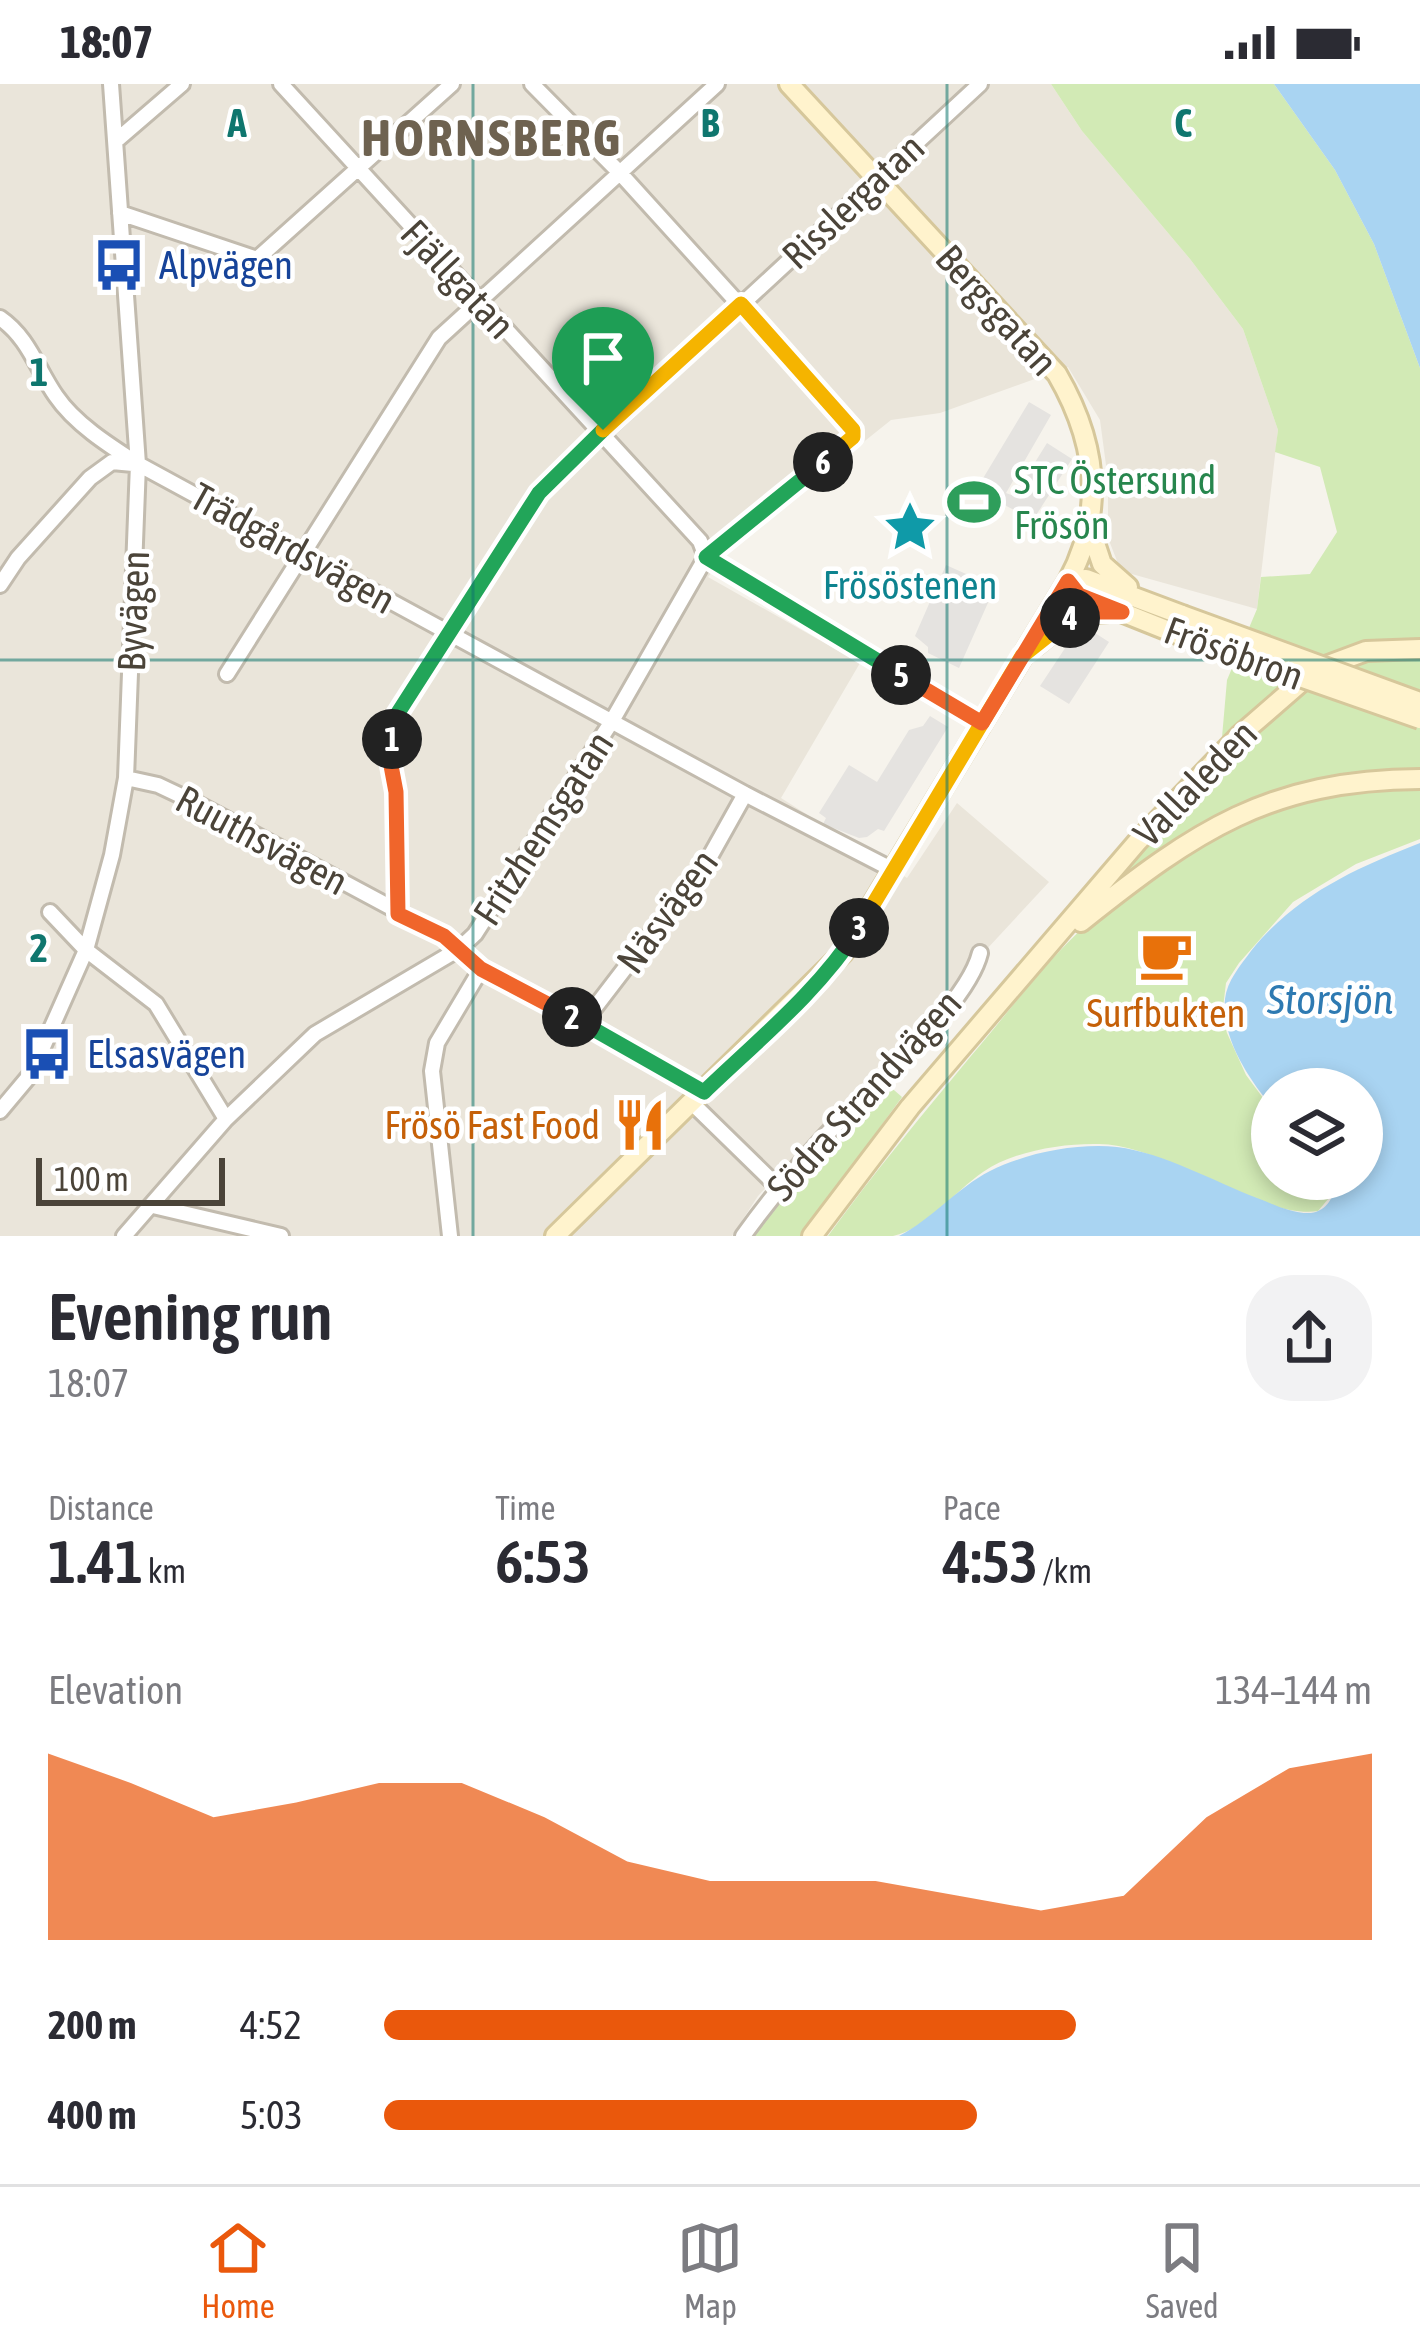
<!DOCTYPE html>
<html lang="en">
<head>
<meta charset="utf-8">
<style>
	body { margin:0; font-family:"Asap Condensed",sans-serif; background:#f2f2f3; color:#2b2b33; height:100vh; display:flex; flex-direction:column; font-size:45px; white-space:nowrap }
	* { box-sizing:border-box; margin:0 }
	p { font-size:39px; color:#7c7c81 }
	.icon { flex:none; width:66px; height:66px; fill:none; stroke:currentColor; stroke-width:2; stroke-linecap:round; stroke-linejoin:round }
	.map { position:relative; height:1152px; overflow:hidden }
	.details { display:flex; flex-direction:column; background:#fff; flex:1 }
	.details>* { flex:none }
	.fabs { position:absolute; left:1251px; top:984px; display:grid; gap:24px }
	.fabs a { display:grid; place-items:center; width:132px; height:132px; border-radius:50%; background:#fff; box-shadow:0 6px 18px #0003; font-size:60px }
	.scale { position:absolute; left:36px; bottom:30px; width:189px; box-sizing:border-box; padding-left:12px; border:6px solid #4b4439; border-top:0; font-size:33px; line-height:42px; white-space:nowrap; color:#4b4439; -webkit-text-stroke:9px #fff; paint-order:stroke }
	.pin { position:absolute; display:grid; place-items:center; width:102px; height:102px; color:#fff; margin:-123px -51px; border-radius:50% 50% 50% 0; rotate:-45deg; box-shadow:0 0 12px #0007 }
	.pin .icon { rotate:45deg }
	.km { position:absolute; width:60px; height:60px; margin:-30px; border-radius:50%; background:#222; color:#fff; font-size:33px; line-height:60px; text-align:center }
	.round { display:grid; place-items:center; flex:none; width:126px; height:126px; border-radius:48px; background:#f2f2f3 }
	.overview { display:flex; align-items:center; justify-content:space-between; height:204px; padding:0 48px }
	h1 { font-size:66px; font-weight:600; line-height:90px }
	.stats { display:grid; grid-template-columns:repeat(3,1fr); gap:18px; height:204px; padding:12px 48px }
	.stats div { display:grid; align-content:center }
	.stats b { font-size:60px; font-weight:600 }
	.stats small { font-size:33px; font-weight:400 }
	.stats p { font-size:33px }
	.chart { height:336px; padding:24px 48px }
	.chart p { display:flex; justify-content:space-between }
	.chart svg { width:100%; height:216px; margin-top:12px; fill:#ea580c; opacity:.7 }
	ul { padding:0 48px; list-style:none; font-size:39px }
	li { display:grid; grid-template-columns:192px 144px 1fr; align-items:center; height:90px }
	li i { height:30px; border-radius:15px; background:#ea580c }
	.status { display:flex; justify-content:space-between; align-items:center; height:84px; padding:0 60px; background:#fff; direction:ltr }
	.status svg { height:33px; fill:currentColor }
	.tabs { display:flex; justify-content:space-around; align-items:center; height:168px; border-top:3px solid #e1e1e2; background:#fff; font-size:33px; color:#7c7c81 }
	.tabs a { display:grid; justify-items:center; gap:6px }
	.tabs .current { color:#ea580c }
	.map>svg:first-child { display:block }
	.residential { fill:#eae5da }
	.green { fill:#d2eab5 }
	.parking { fill:#e5e3e0 }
	.water { fill:#a9d4f2 }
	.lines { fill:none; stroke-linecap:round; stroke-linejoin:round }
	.street-casing { stroke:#c2bbae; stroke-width:20 }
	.secondary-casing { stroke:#d6c79b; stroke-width:24 }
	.street { stroke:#fff; stroke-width:14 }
	.secondary { stroke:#fff3cd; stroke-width:18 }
	.secondary-bridge-casing { stroke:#d6c79b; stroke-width:24; stroke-linecap:butt }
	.secondary-bridge { stroke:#fff3cd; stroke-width:18 }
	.split-1-casing { stroke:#fff; stroke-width:24 }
	.split-2-casing { stroke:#fff; stroke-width:24 }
	.split-3-casing { stroke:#fff; stroke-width:24 }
	.split-4-casing { stroke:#fff; stroke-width:24 }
	.split-5-casing { stroke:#fff; stroke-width:24 }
	.split-6-casing { stroke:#fff; stroke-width:24 }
	.split-7-casing { stroke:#fff; stroke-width:24 }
	.split-1 { stroke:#22a559; stroke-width:15 }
	.split-2 { stroke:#f0652b; stroke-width:15 }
	.split-3 { stroke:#22a559; stroke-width:15 }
	.split-4 { stroke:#f5b400; stroke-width:15 }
	.split-5 { stroke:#f0652b; stroke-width:15 }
	.split-6 { stroke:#22a559; stroke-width:15 }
	.split-7 { stroke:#f5b400; stroke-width:15 }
	.grid { fill:none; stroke:#0f766e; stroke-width:3; stroke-opacity:0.55 }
	.labels { text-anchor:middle; stroke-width:9; stroke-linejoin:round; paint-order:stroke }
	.street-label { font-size:39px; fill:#4b4439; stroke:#fff }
	.transit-label { font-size:39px; fill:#164399; stroke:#fff; text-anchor:start }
	.leisure-label { font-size:39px; fill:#27864d; stroke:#fff; text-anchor:start }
	.culture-label { font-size:39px; fill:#0d838f; stroke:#fff }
	.food-label { font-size:39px; fill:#c56008; stroke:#fff }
	.water-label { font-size:42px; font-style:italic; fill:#2e7ab2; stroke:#fff }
	.district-label { font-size:51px; font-weight:bold; letter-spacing:3px; fill:#6e6250; stroke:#fff }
	.grid-label { font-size:39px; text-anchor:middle; font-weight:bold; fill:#0f766e; stroke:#fff; stroke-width:9; stroke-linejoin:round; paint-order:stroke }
</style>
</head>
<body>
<div class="status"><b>18:07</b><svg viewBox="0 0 49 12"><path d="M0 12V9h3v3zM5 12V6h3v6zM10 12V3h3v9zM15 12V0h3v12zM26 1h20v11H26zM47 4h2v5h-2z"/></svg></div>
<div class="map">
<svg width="1420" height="1152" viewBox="0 0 1420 1152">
	<rect width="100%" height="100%" fill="#f6f3ec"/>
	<path class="residential" d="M 0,0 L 1051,0 L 1082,47 L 1190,175 L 1243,245 L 1278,346 L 1257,525 L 1121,487 L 1108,454 L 1108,396 L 1100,336 L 1068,283 L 940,329 L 891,336 L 730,465 L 708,493 L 860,579 L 781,714 L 907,794 L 957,719 L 1049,798 L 758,1112 L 732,1152 L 0,1152 Z"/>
	<path class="green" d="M 1051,0 L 1274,0 L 1335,86 L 1374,160 L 1420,284 L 1420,688 L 1353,688 L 1264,711 L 1125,788 L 1171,734 L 1218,699 L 1227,596 L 1257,525 L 1261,493 L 1310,490 L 1337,448 L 1320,383 L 1275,368 L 1278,346 L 1243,245 L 1190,175 L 1082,47 Z
		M 1380,703 L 1420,703 L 1420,755 L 1356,780 L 1293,818 L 1239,879 L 1226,899 L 1222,932 L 1227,949 L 1246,991 L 1272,1026 L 1272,1095 L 1334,1095 L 1335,1107 L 1318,1127 C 1261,1136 1164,1060 1099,1060 C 1063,1059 1013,1067 983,1088 C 955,1107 927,1145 893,1152 C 873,1152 848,1152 828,1152 C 873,1090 922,1031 971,972 C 1008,929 1044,879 1086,841 C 1174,761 1263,719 1380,703 Z
		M 887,1000 L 902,1013 L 801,1152 L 753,1152 L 790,1102 Z"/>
	<path class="parking" d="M 1029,318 L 1051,331 L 1006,409 L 1014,412 L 1047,359 L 1072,375 L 1033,436 L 976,406 Z
		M 946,481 L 995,503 L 959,584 L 928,569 L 928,563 L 915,552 Z
		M 1081,540 L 1109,558 L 1069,620 L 1040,602 Z
		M 930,632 L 948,643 L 884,747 L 878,745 L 867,753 L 859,754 L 823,740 L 826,734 L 819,729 L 849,681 L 877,698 L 909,646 L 923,642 Z"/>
	<path class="water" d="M 1274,0 L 1420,0 L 1420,284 L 1374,160 L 1335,86 Z
		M 1420,759 L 1420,1152 L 899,1152 C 932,1135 957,1104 990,1087 C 1026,1069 1076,1059 1117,1063 C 1164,1069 1213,1097 1257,1114 C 1273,1120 1293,1130 1311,1129 C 1328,1127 1336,1110 1335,1095 L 1362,1095 L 1362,1005 L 1272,1005 L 1272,1023 C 1249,995 1221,954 1225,915 C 1227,897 1240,882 1251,867 C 1296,811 1354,785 1420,759 Z"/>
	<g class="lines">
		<g class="street-casing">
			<path id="street" d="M 281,0 L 700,457 L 706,473 L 982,639
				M 117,56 L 182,0
				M 120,129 L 257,175 L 452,0
				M 0,234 C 29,254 37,285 56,312 C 75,340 110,362 138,380 L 745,710 L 893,786
				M 0,501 L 18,474 L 90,394 L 112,378 L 133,380
				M 227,590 L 439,254 L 717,0
				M 126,694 L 158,701 L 196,719 L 444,852 L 481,885 L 704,1008
				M 50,828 L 86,866 L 156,920 L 226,1035
				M 398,830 L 396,708 L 389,671 L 396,632 L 539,408 L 980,0
				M 583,939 L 655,845 L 693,803 L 745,710
				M 692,1019 L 778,1103
				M 0,1027 L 31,990 L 86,866 L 112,771 L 126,694 L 138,380 L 111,0
				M 153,1122 L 281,1152
				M 124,1152 L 226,1035 L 315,950 L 459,865 L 475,850 L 612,637 L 706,473 L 853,353 L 853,346 L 620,89 L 532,0
				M 450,1152 L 432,987 L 437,959 L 481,885
				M 743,1152 C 774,1109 807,1070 845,1031 C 882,994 968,918 980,869"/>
		</g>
		<g class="secondary-casing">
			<path id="secondary" d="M 1090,444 L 1102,480 L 1128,503
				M 1068,497 L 1086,495 L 1182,531
				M 1068,497 L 1079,511 L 1174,549
				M 1035,562 C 1061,541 1076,528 1110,528
				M 1081,838 C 1195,747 1269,696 1420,695
				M 555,1152 L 843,869 L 1068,497 C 1106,427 1096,357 1057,290 L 789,0
				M 812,1152 L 910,1023 L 1138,757 L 1240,651 L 1315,586 L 1366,567 L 1420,565"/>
		</g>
		<use href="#street" class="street"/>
		<use href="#secondary" class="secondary"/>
		<g class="secondary-bridge-casing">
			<path id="secondary-bridge" d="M 1182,531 L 1420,618
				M 1174,549 L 1420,635"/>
		</g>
		<use href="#secondary-bridge" class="secondary-bridge"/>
	</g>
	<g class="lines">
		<g class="split-1-casing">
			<path id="split-1" d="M 392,655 L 396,632 L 539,409 L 603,346"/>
		</g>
		<g class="split-2-casing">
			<path id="split-2" d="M 392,655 L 389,671 L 396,708 L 398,830 L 444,852 L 481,885 L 572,933"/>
		</g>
		<g class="split-3-casing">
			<path id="split-3" d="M 572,933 L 704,1008 C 757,957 819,907 859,844"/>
		</g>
		<g class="split-4-casing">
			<path id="split-4" d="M 859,844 L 1022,572 L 1070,534"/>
		</g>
		<g class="split-5-casing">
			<path id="split-5" d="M 901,591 L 982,639 L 1068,497 L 1079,511 L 1122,528 L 1084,528 L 1070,534"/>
		</g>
		<g class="split-6-casing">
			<path id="split-6" d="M 823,378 L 706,473 L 901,591"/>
		</g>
		<g class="split-7-casing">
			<path id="split-7" d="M 603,346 L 741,220 L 853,346 L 853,353 L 823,378"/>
		</g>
		<use href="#split-1" class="split-1"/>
		<use href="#split-2" class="split-2"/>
		<use href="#split-3" class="split-3"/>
		<use href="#split-4" class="split-4"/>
		<use href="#split-5" class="split-5"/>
		<use href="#split-6" class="split-6"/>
		<use href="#split-7" class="split-7"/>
	</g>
	<path class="grid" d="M 473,0 L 473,1152M 947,0 L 947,1152M 0,576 L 1420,576"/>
	<defs>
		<g id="bus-bare" transform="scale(4.14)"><path d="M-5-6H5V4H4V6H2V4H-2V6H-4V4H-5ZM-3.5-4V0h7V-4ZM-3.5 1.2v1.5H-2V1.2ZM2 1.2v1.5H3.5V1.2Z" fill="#1a4fb4" stroke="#fff" stroke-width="2.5" paint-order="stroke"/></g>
		<g id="stadium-bare" transform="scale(4.14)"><path d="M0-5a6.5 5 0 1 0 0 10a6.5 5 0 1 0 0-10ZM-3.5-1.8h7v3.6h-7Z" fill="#2e9e5b" stroke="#fff" stroke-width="2.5" paint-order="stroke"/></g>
		<g id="sight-bare" transform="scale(4.14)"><path d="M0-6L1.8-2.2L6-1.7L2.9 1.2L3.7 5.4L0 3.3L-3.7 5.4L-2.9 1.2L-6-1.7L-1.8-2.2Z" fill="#0f9aa8" stroke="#fff" stroke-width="2.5" paint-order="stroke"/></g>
		<g id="cafe-bare" transform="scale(4.14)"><path d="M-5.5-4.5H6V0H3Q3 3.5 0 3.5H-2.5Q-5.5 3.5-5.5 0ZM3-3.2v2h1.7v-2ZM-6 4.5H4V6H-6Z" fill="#e8710a" stroke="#fff" stroke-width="2.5" paint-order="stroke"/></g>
		<g id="restaurant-bare" transform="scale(4.14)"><path d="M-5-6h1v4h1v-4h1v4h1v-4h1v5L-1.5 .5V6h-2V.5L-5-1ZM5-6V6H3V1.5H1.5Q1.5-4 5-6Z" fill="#e8710a" stroke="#fff" stroke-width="2.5" paint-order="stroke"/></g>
	</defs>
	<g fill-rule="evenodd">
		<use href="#bus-bare" x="119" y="181"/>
		<use href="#stadium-bare" x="974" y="418"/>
		<use href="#sight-bare" x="910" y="443"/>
		<use href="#cafe-bare" x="1166" y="871"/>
		<use href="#bus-bare" x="47" y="970"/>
		<use href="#restaurant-bare" x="640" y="1041"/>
	</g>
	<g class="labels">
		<g class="street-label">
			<text transform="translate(853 117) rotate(-43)" y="14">Risslergatan</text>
			<text transform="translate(458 195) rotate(47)" y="14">Fjällgatan</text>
			<text transform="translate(997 226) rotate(48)" y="14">Bergsgatan</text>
			<text transform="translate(293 464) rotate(29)" y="14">Trädgårdsvägen</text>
			<text transform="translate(133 527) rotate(-88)" y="14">Byvägen</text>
			<text transform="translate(1234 569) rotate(20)" y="14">Frösöbron</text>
			<text transform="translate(1195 699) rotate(-46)" y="14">Vallaleden</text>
			<text transform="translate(543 744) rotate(-57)" y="14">Fritzhemsgatan</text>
			<text transform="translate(262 756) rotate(28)" y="14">Ruuthsvägen</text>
			<text transform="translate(667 827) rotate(-54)" y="14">Näsvägen</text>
			<text transform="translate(864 1011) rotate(-48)" y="14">Södra Strandvägen</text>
		</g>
		<g class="transit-label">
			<text x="159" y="195">Alpvägen</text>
			<text x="87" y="984">Elsasvägen</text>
		</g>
		<g class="leisure-label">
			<text x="1014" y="410">STC Östersund<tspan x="1014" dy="45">Frösön</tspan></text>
		</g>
		<g class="culture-label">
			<text x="910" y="515">Frösöstenen</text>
		</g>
		<g class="food-label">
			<text x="1166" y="943">Surfbukten</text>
			<text x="600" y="1055" text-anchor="end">Frösö Fast Food</text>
		</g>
		<g class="water-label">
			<text x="1330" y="930">Storsjön</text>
		</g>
		<g class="district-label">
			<text x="492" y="72">HORNSBERG</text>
		</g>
	</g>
	<g class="grid-label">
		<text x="237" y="53">A</text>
		<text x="710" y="53">B</text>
		<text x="1183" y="53">C</text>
		<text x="39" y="302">1</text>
		<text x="39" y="878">2</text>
	</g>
</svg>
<div class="fabs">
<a><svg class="icon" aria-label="layers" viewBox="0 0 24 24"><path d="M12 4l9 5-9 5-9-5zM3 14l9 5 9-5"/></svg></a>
</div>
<div class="scale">100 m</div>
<div class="pin" style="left:603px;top:346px;background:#1e9e55"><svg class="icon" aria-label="arrive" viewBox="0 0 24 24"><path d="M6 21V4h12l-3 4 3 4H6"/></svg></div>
<b class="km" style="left:392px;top:655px">1</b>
<b class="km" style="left:572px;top:933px">2</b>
<b class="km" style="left:859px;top:844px">3</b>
<b class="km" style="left:1070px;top:534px">4</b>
<b class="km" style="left:901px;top:591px">5</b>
<b class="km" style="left:823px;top:378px">6</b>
</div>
<section class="details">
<div class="overview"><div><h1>Evening run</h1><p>18:07</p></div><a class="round"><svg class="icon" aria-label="share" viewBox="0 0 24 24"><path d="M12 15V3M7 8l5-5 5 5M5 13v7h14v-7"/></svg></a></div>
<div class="stats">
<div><p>Distance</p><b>1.41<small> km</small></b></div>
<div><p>Time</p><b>6:53</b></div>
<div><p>Pace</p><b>4:53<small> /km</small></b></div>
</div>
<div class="chart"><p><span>Elevation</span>134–144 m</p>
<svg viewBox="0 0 160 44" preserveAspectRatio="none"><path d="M0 44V6L10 12L20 19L30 16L40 12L50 12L60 19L70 28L80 32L90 32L100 32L110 35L120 38L130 35L140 19L150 9L160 6V44z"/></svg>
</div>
<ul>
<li><b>200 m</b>4:52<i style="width:70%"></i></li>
<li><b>400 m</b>5:03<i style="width:60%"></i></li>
</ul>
</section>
<nav class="tabs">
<a class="current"><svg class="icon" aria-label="home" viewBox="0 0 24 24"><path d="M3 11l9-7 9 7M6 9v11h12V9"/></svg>Home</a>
<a><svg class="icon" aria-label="map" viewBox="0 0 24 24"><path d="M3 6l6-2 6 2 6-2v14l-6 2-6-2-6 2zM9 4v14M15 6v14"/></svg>Map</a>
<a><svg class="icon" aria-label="saved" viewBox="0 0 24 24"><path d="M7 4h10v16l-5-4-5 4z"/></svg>Saved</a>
</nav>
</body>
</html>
